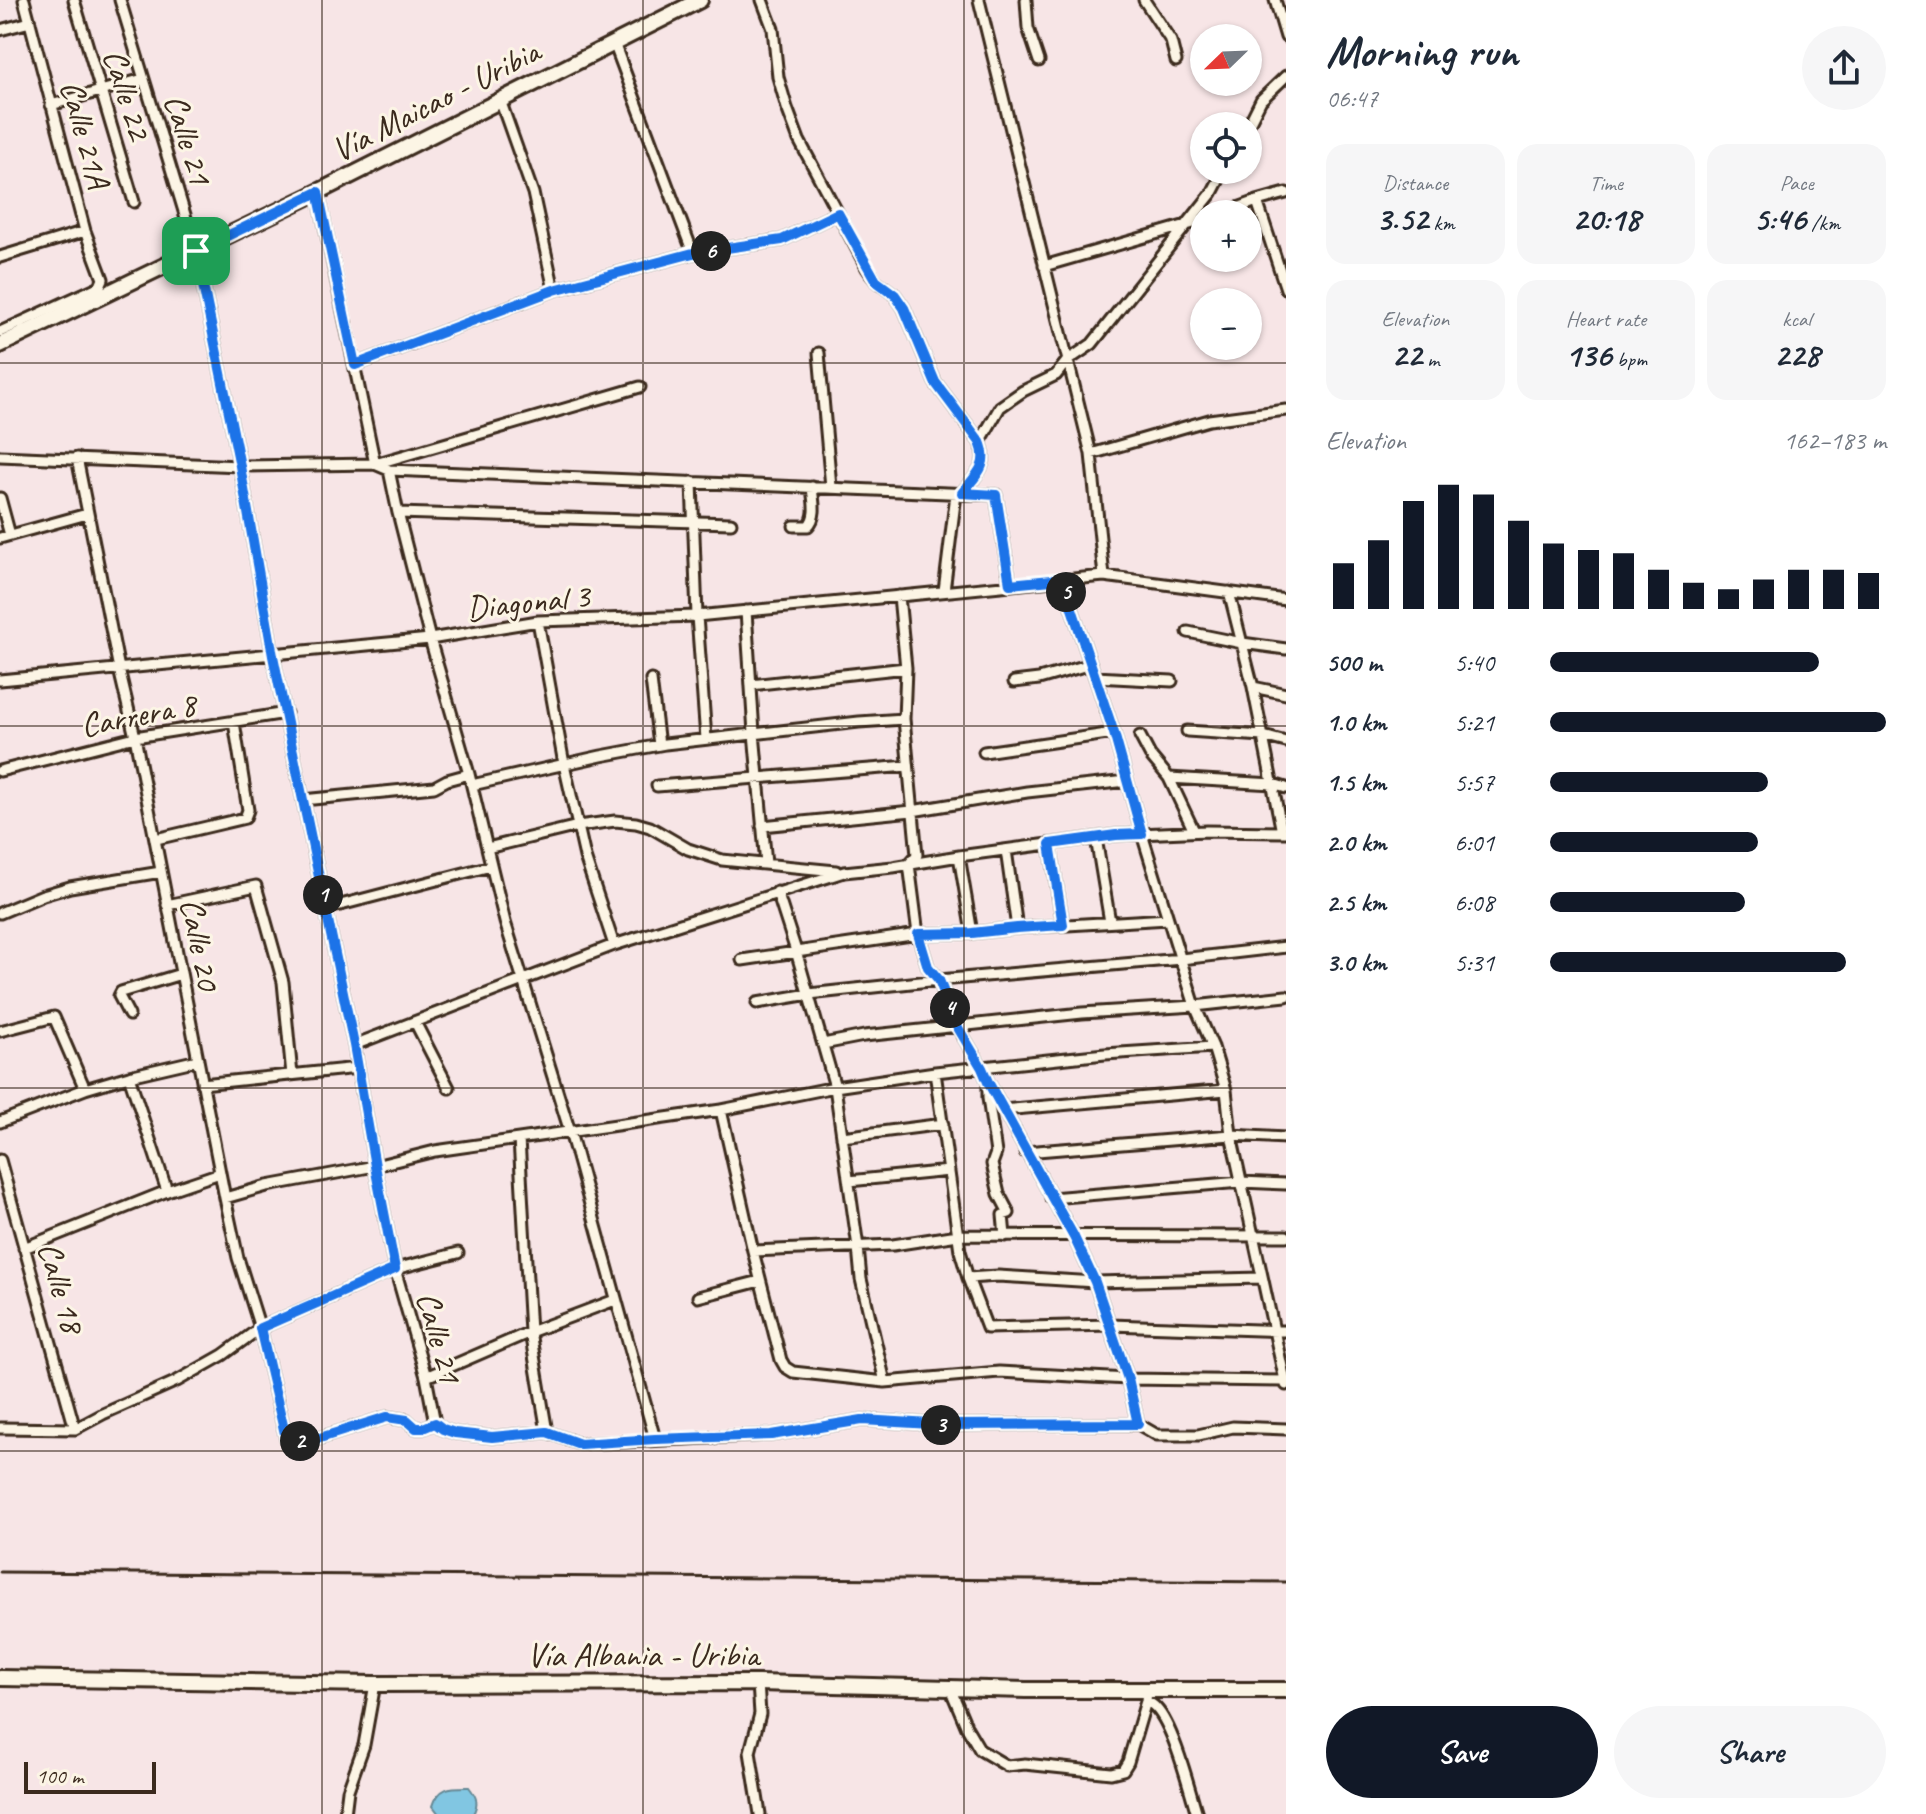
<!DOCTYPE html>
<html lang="en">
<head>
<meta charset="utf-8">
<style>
	body { margin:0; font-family:Caveat,sans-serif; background:#f6f6f7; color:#1f2937; height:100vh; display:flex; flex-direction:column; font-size:30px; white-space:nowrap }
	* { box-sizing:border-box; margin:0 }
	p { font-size:26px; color:#747a83 }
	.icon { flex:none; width:44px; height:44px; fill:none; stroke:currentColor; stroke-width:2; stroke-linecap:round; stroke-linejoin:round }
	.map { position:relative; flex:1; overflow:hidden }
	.sheet { display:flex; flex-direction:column; background:#fff; width:640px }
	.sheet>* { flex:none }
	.needle { width:52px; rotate:247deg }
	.fabs { position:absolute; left:1190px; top:24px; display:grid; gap:16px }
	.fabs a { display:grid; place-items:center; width:72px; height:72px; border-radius:50%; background:#fff; box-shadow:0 2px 6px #0004; font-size:40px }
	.scale { position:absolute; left:24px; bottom:20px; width:132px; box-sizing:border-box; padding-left:8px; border:4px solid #3b2a1e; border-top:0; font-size:22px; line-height:28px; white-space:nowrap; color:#3b2a1e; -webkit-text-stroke:6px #fcf5e5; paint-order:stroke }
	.pin { position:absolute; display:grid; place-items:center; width:68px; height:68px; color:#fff; margin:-34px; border-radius:16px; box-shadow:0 4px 12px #0006 }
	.km { position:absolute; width:40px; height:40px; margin:-20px; border-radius:50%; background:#222; color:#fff; font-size:22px; line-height:40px; text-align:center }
	.round { display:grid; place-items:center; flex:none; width:84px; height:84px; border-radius:42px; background:#f6f6f7 }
	.summary { display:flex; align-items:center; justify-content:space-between; height:136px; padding:0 40px }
	h1 { font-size:44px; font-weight:800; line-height:60px }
	.figures { display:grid; grid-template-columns:repeat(3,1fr); gap:12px; height:136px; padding:8px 40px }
	.figures div { display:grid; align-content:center; border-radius:20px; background:#f6f6f7; text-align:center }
	.figures b { font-size:34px; font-weight:800 }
	.figures small { font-size:22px; font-weight:400 }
	.figures p { font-size:22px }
	.chart { height:224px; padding:16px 40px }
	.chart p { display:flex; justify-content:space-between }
	.chart svg { width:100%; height:144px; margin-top:8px; stroke:#111827; stroke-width:6 }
	.cta { display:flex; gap:16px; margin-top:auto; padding:16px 40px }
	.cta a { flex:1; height:92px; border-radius:48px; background:#111827; color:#fff; font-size:32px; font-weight:800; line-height:92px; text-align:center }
	.cta a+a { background:#f6f6f7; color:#1f2937 }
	ul { padding:0 40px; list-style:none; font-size:26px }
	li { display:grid; grid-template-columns:128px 96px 1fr; align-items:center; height:60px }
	li i { height:20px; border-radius:10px; background:#111827 }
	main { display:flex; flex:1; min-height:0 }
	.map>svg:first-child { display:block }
	.water { fill:#81c6e2; stroke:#658894; stroke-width:2 }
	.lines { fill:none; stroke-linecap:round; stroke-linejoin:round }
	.street-casing { stroke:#3b2a1e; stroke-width:15 }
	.secondary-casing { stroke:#3b2a1e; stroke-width:20 }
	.street { stroke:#fcf5e5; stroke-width:9 }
	.secondary { stroke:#fcf5e5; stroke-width:14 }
	.rail { stroke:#3b2a1e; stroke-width:3 }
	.route-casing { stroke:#fff; stroke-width:16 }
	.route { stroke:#1a73e8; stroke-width:10 }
	.grid { fill:none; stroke:#3b2a1e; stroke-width:2; stroke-opacity:0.55 }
	.labels { text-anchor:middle; stroke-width:6; stroke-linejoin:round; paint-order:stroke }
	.street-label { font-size:34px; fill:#3b2a1e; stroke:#fcf5e5 }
</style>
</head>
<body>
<main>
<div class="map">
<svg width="1286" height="1814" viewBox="0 0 1286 1814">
	<rect width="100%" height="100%" fill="#f7e5e6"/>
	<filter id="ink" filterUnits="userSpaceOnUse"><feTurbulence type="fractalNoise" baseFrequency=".0125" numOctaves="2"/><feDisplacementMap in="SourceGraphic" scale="16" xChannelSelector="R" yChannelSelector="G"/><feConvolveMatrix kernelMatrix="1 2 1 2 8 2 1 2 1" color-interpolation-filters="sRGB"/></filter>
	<g filter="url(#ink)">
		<path class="water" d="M 469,1787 C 477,1797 479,1803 473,1814 L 439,1814 L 433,1806 C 439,1786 451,1787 469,1787 Z"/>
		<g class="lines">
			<g class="street-casing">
				<path id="street" d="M 74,0 L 134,202
					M 120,0 L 196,251 L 240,466 L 273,656 L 354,1045 L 375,1166 L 395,1269 L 426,1377 L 435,1423
					M 762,0 L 773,29 L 778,77 L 787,108 L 799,140 L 867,268 L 876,281 L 895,295 L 904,308 L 935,382 L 980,442 C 990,466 976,475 962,493
					M 979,0 L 1091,454 L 1104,576
					M 1026,0 L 1028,28 L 1039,61
					M 1144,0 L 1171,41 L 1176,61
					M 1275,0 L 1286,37
					M 0,30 L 30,22
					M 614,43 L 693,253
					M 500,100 L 533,193 L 554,290
					M 51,105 L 143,79
					M 1248,126 L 1261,100 L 1286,76
					M 318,192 L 375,464 L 389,470 L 398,513 L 430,639 L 469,774 L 505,922 L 570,1132 L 655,1439
					M 1257,201 L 1286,289
					M 1221,214 L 1257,201 L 1286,193
					M 0,257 L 85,231
					M 1044,266 L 1204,220
					M 0,332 L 100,286 L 103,279 L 85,231 L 24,0
					M 819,353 L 831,487
					M 355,365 L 554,290 L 693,253 L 782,240 L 838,213
					M 980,442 L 1000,407 L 1023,391 L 1056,375 L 1067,361 L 1092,344 L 1212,193 L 1224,170
					M 1091,454 L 1209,420 L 1286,410
					M 0,456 L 240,466 L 375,464 L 640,387
					M 77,458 L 119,669 L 135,737 L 225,1198 L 238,1258 L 260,1328 L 286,1438 L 307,1442 L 387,1417 L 407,1420 L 416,1428 L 423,1428 L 435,1423
					M 389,470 L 996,495 L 1010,584
					M 692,482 L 697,616 L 706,739
					M 0,498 L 10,535
					M 398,513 L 731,523
					M 794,526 L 808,526 C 818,516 813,500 812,487
					M 0,538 L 87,514
					M 1062,579 L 1114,733 L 1142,834 L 1195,1006 L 1213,1047 L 1226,1090 L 1231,1135 L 1286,1385
					M 944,591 L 956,494
					M 1229,592 L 1253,687 L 1282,832
					M 899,596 L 906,668 L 904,719 L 917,855 L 909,864 L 918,934 L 928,967 L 939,980 L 957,1026 L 982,1068 L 988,1082 L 1074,1237 L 1095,1282 L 1128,1379 L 1138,1424
					M 746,611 L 754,733 L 766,864
					M 538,621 L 564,764 L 585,857 L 614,945
					M 1188,632 L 1242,643 L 1286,649
					M 1095,677 L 1172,681
					M 0,680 L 430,639 L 538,621 L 697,616 L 1104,576 L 1286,600
					M 651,680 L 659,745
					M 1014,682 L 1039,679 L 1091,664
					M 751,685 L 906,668
					M 1253,687 L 1286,694
					M 1187,731 L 1263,736 L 1286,742
					M 1140,736 L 1150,755 L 1169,778 L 1194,831
					M 984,752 L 1114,733
					M 0,771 L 135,737 L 286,713
					M 1169,778 L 1273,784 L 1286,788
					M 472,785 L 601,756 L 665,744 L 859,722 L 904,719
					M 657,786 L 908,766
					M 303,800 L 434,787 L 447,780 L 469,774
					M 762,826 L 912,811 L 1027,792 L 1127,781
					M 1096,838 L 1110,922
					M 156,839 L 245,818 L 248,810 L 234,722
					M 1050,844 L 1063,925
					M 487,848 L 578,826 L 615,821 L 636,823 L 650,827 L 688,849 L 722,860 L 836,871
					M 1006,850 L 1017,928
					M 959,856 L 972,933
					M 777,892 L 796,951 L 835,1087 L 858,1247 L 861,1279 L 885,1382
					M 167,905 L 256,886 L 283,982 L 292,1075
					M 325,909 L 491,866
					M 0,913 L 43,895 L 70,887 L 161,872
					M 742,960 L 918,934 L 972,933 L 1017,928 L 1168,919
					M 757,1003 L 809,994 L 939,980 L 1181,959 L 1286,947
					M 129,1015 L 119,996 L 121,992 L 181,974
					M 415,1022 L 449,1088
					M 0,1031 L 54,1017 L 85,1089
					M 823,1044 L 864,1036 L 1082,1013 L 1195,1006 L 1286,996
					M 354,1045 L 614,945 L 844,872 L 893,867 L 959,856 L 1116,835 L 1207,831 L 1286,832
					M 935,1072 L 960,1251 L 968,1278 L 998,1276 L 1095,1282 L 1262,1278
					M 129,1076 L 167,1191
					M 202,1084 L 358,1068
					M 988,1086 L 988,1098 L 996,1153 L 992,1164 L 999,1194 L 1009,1213 L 1003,1215 L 1005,1236
					M 721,1110 L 753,1251 L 893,1245 L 958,1235 L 1286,1236
					M 1003,1110 L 1226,1090
					M 0,1122 L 85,1089 L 129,1076 L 198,1060
					M 842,1137 L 943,1124
					M 519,1139 L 530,1332 L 547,1432
					M 1025,1152 L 1231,1135 L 1286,1138
					M 0,1160 L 75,1429
					M 849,1181 L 949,1171
					M 225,1198 L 267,1186 L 375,1166 L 435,1151 L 721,1110 L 835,1087 L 935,1072 L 1105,1054 L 1213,1047
					M 1051,1198 L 1241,1182 L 1286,1184
					M 24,1248 L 167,1191 L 220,1173
					M 753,1251 L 781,1360 L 785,1367 L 793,1372 L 885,1382 L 999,1372 L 1128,1379 L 1286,1381
					M 968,1278 L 987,1328 L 1110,1325 L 1286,1331
					M 698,1297 L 760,1281
					M 426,1377 L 530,1332 L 615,1300
					M 435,1423 L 443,1429 L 455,1433 L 492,1437 L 547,1432 L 580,1444 L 771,1435 L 862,1420 L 949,1425 L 1138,1424 L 1157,1435 L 1198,1435 L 1233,1427 L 1286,1429
					M 0,1428 L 75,1429 L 103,1414 L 177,1381 L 223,1355 L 260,1328 L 395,1269 L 458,1253
					M 758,1683 L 760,1714 L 750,1752 L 760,1814
					M 950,1688 L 967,1728 L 980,1750 L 1007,1766 L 1025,1764 L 1111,1773 L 1123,1770 L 1128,1762 L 1146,1701 L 1147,1690
					M 1146,1701 C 1150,1703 1154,1705 1156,1708 C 1174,1727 1189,1788 1197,1814
					M 345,1814 L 348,1790 L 364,1745 L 375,1684"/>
			</g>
			<g class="secondary-casing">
				<path id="secondary" d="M 0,345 L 318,192 L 700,0
					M 0,1678 L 375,1684 L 758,1683 L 1026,1690 L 1286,1690"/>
			</g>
			<use href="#street" class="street"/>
			<use href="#secondary" class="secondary"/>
			<path class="rail" d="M 0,1572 L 1286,1582"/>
		</g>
	</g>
	<g class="lines" filter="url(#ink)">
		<g class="route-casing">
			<path id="route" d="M 318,192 L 355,365 L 554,290 L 693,253 L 782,240 L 838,213 L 876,281 L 895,295 L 904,308 L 935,382 L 980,442 C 990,466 976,475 962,493 L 996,495 L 1010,584 L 1062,579 L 1114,733 L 1142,834 L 1116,835 L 1050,844 L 1063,925 L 1017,928 L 972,933 L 918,934 L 928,967 L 939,980 L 957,1026 L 982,1068 L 988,1082 L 1074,1237 L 1095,1282 L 1128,1379 L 1138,1424 L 949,1425 L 862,1420 L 771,1435 L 655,1439 L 580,1444 L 547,1432 L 492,1437 L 455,1433 L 443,1429 L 435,1423 L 423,1428 L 416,1428 L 407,1420 L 387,1417 L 307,1442 L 286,1438 L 260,1328 L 395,1269 L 375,1166 L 354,1045 L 273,656 L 240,466 L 196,251 Z"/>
		</g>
		<use href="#route" class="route"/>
	</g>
	<path class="grid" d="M 322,0 L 322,1814M 643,0 L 643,1814M 964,0 L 964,1814M 0,363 L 1286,363M 0,726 L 1286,726M 0,1088 L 1286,1088M 0,1451 L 1286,1451"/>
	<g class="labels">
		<g class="street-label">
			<text transform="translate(128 94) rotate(73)" y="12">Calle 22</text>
			<text transform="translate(435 100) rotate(-27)" y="12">Vía Maicao - Uribia</text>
			<text transform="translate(86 134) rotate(75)" y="12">Calle 21A</text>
			<text transform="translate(189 139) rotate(73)" y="12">Calle 21</text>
			<text transform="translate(528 601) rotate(-6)" y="12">Diagonal 3</text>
			<text transform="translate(138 714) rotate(-11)" y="12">Carrera 8</text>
			<text transform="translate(201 944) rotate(79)" y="12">Calle 20</text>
			<text transform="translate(62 1287) rotate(74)" y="12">Calle 18</text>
			<text transform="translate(440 1337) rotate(75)" y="12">Calle 21</text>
			<text x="643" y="1666">Vía Albania - Uribia</text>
		</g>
	</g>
</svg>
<div class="fabs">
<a><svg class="needle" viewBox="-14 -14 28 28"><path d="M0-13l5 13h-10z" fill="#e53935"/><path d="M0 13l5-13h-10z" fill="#747a83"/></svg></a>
<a><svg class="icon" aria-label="locate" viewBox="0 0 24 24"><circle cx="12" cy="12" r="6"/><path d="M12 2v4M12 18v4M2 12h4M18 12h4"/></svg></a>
<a>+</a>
<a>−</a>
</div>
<div class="scale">100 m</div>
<div class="pin" style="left:196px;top:251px;background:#1e9e55"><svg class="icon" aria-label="arrive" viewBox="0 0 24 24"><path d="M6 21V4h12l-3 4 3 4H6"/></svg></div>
<b class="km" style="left:323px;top:895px">1</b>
<b class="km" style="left:300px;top:1441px">2</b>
<b class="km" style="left:941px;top:1425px">3</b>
<b class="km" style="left:950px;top:1008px">4</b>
<b class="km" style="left:1066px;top:592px">5</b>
<b class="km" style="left:711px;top:251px">6</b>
</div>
<section class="sheet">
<div class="summary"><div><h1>Morning run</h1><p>06:47</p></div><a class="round"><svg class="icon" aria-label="share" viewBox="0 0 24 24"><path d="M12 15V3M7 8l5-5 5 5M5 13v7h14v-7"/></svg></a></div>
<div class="figures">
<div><p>Distance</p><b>3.52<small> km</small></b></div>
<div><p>Time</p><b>20:18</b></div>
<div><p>Pace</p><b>5:46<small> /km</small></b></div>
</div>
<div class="figures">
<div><p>Elevation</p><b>22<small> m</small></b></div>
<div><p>Heart rate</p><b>136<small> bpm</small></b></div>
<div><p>kcal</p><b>228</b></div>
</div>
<div class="chart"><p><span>Elevation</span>162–183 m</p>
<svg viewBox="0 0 160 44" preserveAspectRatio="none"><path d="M5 44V30M15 44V23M25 44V11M35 44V6M45 44V9M55 44V17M65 44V24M75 44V26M85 44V27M95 44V32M105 44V36M115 44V38M125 44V35M135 44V32M145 44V32M155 44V33"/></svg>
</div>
<ul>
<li><b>500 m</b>5:40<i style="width:80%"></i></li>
<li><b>1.0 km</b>5:21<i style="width:100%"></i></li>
<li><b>1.5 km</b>5:57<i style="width:65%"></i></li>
<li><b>2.0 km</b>6:01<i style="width:62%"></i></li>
<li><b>2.5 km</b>6:08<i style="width:58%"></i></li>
<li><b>3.0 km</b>5:31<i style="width:88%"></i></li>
</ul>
<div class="cta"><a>Save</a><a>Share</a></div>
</section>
</main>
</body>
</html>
